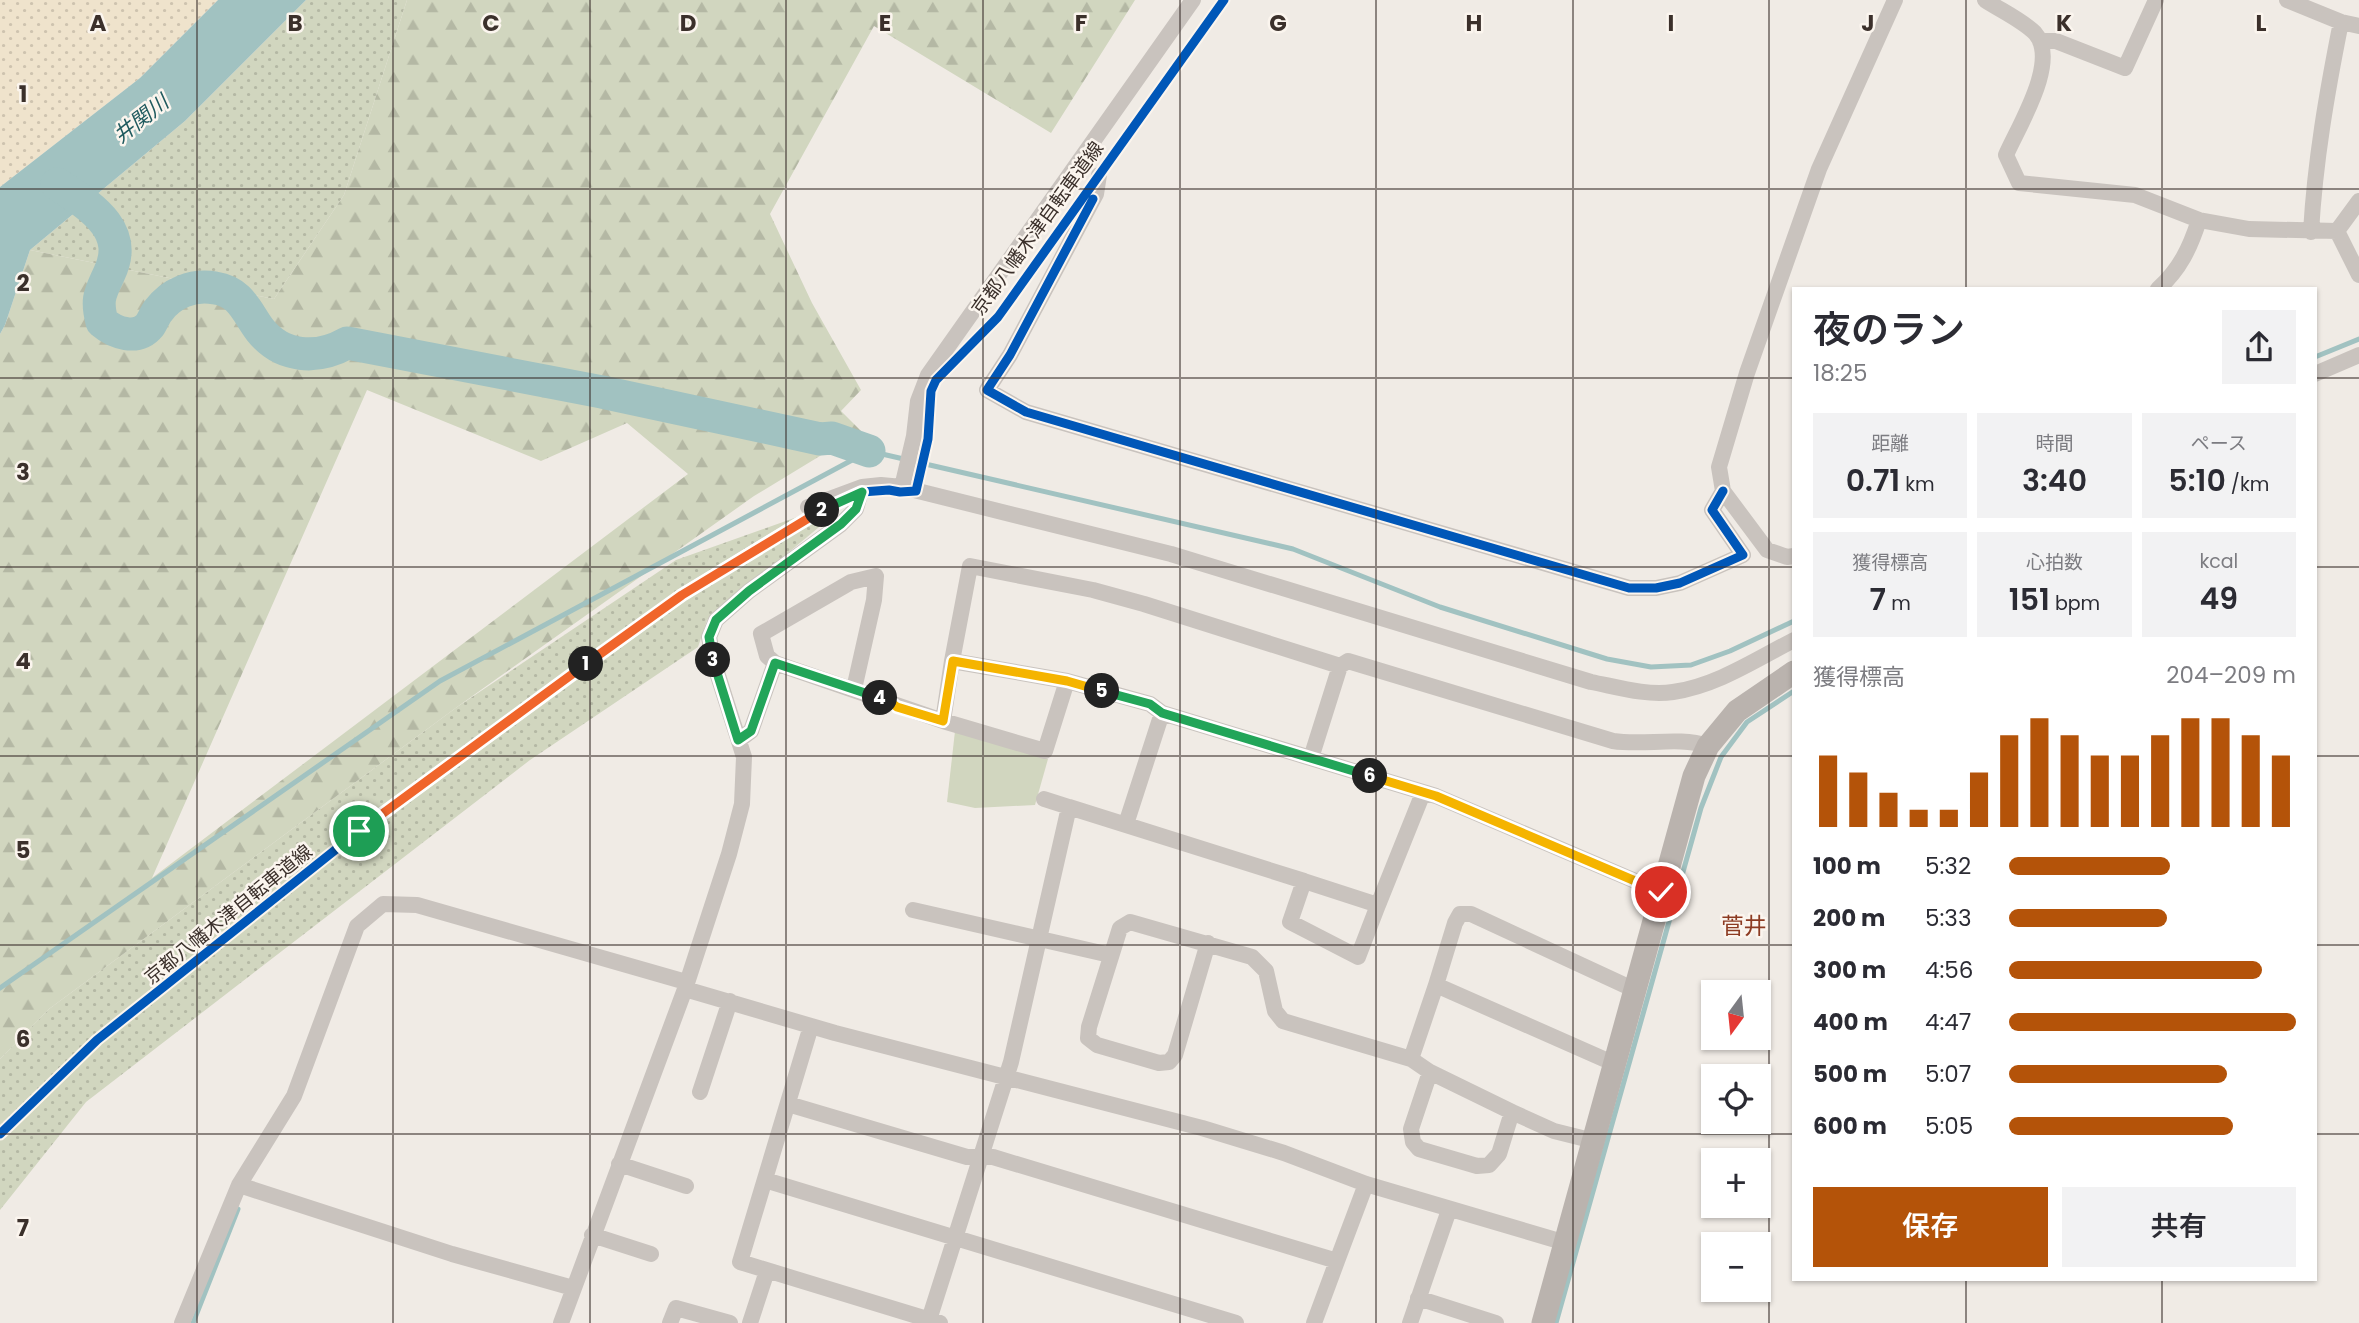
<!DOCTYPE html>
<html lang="ja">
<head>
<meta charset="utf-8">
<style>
	body { margin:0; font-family:Poppins,"Noto Sans JP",sans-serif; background:#f2f2f3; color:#2b2b33; height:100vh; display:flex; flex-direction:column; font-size:26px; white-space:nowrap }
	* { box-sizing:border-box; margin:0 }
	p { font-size:23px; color:#7c7c81 }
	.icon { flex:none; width:38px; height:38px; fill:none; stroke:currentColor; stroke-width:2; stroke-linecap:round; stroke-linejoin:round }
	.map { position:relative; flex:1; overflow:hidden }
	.details { position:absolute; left:1792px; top:287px; width:525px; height:994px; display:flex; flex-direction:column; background:#fff; border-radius:0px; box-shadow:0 2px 5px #0004 }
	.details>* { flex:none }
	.needle { width:46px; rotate:195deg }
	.fabs { position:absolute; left:1701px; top:980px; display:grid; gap:14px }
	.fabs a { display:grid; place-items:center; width:70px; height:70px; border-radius:0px; background:#fff; box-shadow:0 2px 5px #0004; font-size:35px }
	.pin { position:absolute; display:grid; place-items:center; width:60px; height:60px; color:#fff; margin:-30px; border:4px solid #fff; border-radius:50%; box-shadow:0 2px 7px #0007 }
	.km { position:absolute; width:35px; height:35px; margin:-18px; border-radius:50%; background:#222; color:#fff; font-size:19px; line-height:35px; text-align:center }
	.round { display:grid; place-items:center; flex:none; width:74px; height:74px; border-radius:0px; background:#f2f2f3 }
	.headline { display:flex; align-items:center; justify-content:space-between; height:119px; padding:0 21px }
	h1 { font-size:38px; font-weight:600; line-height:52px }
	.figures { display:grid; grid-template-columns:repeat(3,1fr); gap:10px; height:119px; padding:7px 21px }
	.figures div { display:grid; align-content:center; border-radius:0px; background:#f2f2f3; text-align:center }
	.figures b { font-size:30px; font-weight:600 }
	.figures small { font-size:19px; font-weight:400 }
	.figures p { font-size:19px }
	.chart { height:196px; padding:14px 21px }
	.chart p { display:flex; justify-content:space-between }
	.chart svg { width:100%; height:126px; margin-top:7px; stroke:#b45309; stroke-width:6 }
	.primary-button { display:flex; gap:14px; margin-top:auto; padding:14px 21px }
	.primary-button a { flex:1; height:80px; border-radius:0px; background:#b45309; color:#fff; font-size:28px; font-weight:600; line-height:80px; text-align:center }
	.primary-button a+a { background:#f2f2f3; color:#2b2b33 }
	ul { padding:0 21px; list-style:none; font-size:23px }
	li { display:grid; grid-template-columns:112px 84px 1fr; align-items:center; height:52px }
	li i { height:18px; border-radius:9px; background:#b45309 }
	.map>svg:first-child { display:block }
	.grass { fill:url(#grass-dots) }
	.forest { fill:url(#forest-firs); fill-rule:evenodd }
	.sand { fill:url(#sand-dots) }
	.park { fill:#d1d6bf }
	.water { fill:#a1c2c1 }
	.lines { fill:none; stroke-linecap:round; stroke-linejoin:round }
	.stream { stroke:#a1c2c1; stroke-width:5 }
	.river { stroke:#a1c2c1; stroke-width:33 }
	.street { stroke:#c9c3be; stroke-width:16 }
	.secondary { stroke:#bab3ae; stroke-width:23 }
	.cycleway-casing { stroke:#fbf5ee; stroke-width:13 }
	.cycleway { stroke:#0057b8; stroke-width:9 }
	.split-1-casing { stroke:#fff; stroke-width:14 }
	.split-2-casing { stroke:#fff; stroke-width:14 }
	.split-3-casing { stroke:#fff; stroke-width:14 }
	.split-4-casing { stroke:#fff; stroke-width:14 }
	.split-5-casing { stroke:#fff; stroke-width:14 }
	.split-6-casing { stroke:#fff; stroke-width:14 }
	.split-7-casing { stroke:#fff; stroke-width:14 }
	.split-1 { stroke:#f0652b; stroke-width:9 }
	.split-2 { stroke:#f0652b; stroke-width:9 }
	.split-3 { stroke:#22a559; stroke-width:9 }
	.split-4 { stroke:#22a559; stroke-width:9 }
	.split-5 { stroke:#f5b400; stroke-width:9 }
	.split-6 { stroke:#22a559; stroke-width:9 }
	.split-7 { stroke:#f5b400; stroke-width:9 }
	.grid { fill:none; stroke:#3b302b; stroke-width:2; stroke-opacity:0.55 }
	.labels { text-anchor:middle; stroke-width:5; stroke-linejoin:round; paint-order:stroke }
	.street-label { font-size:19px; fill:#3b302b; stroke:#fbf5ee }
	.water-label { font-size:21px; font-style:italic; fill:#1f5a5e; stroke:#fbf5ee }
	.quarter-label { font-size:23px; fill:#8c3b22; stroke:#fbf5ee }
	.grid-label { font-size:23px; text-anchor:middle; font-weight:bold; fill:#3b302b; stroke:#fbf5ee; stroke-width:5; stroke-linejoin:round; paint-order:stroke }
</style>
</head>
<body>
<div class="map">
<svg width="2359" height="1323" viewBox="0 0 2359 1323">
	<defs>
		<pattern id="grass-dots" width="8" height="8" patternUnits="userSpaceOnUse" patternTransform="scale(1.75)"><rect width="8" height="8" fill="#d1d6bf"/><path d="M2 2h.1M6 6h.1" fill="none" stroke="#b4b8a4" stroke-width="1.8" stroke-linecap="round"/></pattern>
		<pattern id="forest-firs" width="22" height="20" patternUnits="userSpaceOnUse" patternTransform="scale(1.75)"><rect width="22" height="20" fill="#d1d6bf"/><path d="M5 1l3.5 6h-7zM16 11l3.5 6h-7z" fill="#b4b8a4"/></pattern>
		<pattern id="sand-dots" width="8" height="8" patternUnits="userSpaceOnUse" patternTransform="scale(1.75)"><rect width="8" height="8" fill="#efe3cc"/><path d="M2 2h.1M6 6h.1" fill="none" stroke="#cec3af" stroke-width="1.8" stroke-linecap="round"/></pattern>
	</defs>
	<rect width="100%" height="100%" fill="#f0ebe5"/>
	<path class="grass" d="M 306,0 L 407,0 L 344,195 L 274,299 L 30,250 L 185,121 Z
		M 836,513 L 707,620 L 698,647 L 530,760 L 86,1102 L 0,1210 L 0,1059 L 49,1009 L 457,707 L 676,560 L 797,517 Z"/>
	<path class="forest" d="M 407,0 L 1135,0 L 1051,133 L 874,26 L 770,214 L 812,303 L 861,390 L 841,411 L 861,431 L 754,496 L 457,707 L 49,1009 L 0,1059 L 0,334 L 5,325 L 30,250 L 274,299 L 344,195 ZM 367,390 L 541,461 L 627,423 L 688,474 L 152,878 Z"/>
	<path class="sand" d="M 0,0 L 218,0 L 140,78 L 0,187 Z"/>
	<path class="park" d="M 955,731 L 1048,759 L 1035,805 L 975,808 L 947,802 Z"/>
	<path class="water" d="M 218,0 L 306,0 L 185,121 L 30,250 L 5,325 L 0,334 L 0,187 L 140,78 Z"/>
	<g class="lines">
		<path class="stream" d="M 2315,357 L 2359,339
			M 0,988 L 440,681 L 869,451 L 1293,549 L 1440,607 L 1607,659 L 1651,667 L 1691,665 L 1730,651 L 1794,621
			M 193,1323 L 238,1209
			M 1556,1323 L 1701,808 L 1721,757 L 1747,722 L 1794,691"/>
		<path class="river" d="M 57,184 C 88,205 131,229 109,274 C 100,294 96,299 102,322 C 115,333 137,341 150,325 C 153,320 155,315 158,311 C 171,293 193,284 215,288 C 241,292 246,311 260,330 C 282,358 317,360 347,343 L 602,392 L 820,439 L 832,438 L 869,451"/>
		<path class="street" d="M 1985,0 C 2000,10 2022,20 2035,33 C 2060,61 2018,127 2006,155 L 2019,183 L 2135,195 L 2199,220 L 2249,229 L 2337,231 L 2359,275
			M 2287,0 L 2341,22 L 2359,26
			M 2041,41 L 2056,41 L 2125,68 L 2156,0
			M 1099,175 L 1096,194 L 1010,355 L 987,390 L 1026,412 L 1629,588 L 1656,588 L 1680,583 L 1743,555 L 1712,510 L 1723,491
			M 2337,231 L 2359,201
			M 2311,232 C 2315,161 2327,92 2341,22
			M 2158,289 C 2180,269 2190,248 2199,220
			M 2315,374 L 2359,355
			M 902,487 L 914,436 L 918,401 L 928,375 L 1193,0
			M 808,507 L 862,487 L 881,485 L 902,487 L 1171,554 L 1591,682 C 1617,687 1647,696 1673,692 C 1716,686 1755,660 1794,640
			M 1794,556 L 1787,557 L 1767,550 L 1723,491 L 1719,467 L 1747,373 L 1819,169 L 1895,0
			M 775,663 L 943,721 L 952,661
			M 1067,681 L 952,661 L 970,566 L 1093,590 L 1144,604 L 1340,666
			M 943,721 L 1045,751 L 1067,681 L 1150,704 L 1162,713 L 1436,796 L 1661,892
			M 739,740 L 751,731 L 775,663 L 767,656 L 761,634 L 851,582 L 876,576 L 874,600 L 854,689
			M 1311,758 L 1340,666 L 1348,661 L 1613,741 C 1645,746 1677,736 1708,746
			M 1044,799 L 1069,807
			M 1126,824 L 1162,713
			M 1304,881 L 1378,905 L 1423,793
			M 913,910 L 1110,955
			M 1208,943 L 1175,1055 L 1169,1062 L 1159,1063 L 1097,1045 L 1088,1038 L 1089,1027 L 1120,928 L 1130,922 L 1252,957 L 1266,971 L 1275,1011 L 1283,1021 L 1411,1059 L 1430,1072 L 1411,1129 L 1413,1142 L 1419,1149 L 1477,1166 L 1489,1165 L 1499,1154 L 1512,1112 L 1430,1072
			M 1436,985 L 1455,923 L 1460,914 L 1471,914 L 1635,990
			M 685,989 L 835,1033 L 1202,1128 L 1284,1153 L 1366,1184 L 1566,1243
			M 811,1026 L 740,1262 L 940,1323
			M 1411,1059 L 1436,985 L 1615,1064
			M 700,1092 L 730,1001
			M 788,1104 L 967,1157 L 993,1157 L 1337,1261 L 1366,1184
			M 1512,1112 L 1554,1131 L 1594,1141
			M 619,1164 L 686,1186
			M 765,1180 L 1236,1323
			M 239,1185 L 452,1254 L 573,1288
			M 592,1235 L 651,1254
			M 1418,1298 L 1496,1323
			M 182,1323 L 239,1185 L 294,1096 L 357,926 L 383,904 L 417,905 L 686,982
			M 561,1323 L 685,989 L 729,854 L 742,804 L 744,757 L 714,663 L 709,637 L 716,620 L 749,591 L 840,525 L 856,509 L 862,487
			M 670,1323 L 676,1308 L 730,1323
			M 750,1323 L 767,1271
			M 928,1323 L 1011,1062 L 1069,807 L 1304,881 L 1290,922 L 1358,957 L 1378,905
			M 1314,1323 L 1337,1261
			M 1410,1323 L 1449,1210"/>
		<path class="secondary" d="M 1543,1323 L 1694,776 L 1708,746 L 1737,711 L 1794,672"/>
		<g class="cycleway-casing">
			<path id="cycleway" d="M 1093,199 L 1010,355 L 987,390 L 1026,412 L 1629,588 L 1656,588 L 1680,583 L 1743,555 L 1712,510 L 1723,491
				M 0,1134 L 97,1040 L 359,831 L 682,595 L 812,515 L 862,492 L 889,490 L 900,492 L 916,491 L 928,439 L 931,391 L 936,380 L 998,317 L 1224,0"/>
		</g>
		<use href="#cycleway" class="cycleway"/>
	</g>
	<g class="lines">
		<g class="split-1-casing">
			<path id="split-1" d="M 359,831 L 586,664"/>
		</g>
		<g class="split-2-casing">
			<path id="split-2" d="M 586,664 L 682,595 L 822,510"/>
		</g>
		<g class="split-3-casing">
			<path id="split-3" d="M 713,660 L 709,637 L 716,620 L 749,591 L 841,524 L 856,509 L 862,492 L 822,510"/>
		</g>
		<g class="split-4-casing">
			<path id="split-4" d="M 713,660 L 738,740 L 751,731 L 775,663 L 880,698"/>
		</g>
		<g class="split-5-casing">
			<path id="split-5" d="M 880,698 L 889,701 L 897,707 L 943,721 L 953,661 L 1067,681 L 1102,691"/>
		</g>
		<g class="split-6-casing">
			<path id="split-6" d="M 1102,691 L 1150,704 L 1162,713 L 1370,776"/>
		</g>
		<g class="split-7-casing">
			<path id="split-7" d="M 1370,776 L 1436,796 L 1661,892"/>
		</g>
		<use href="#split-1" class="split-1"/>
		<use href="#split-2" class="split-2"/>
		<use href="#split-3" class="split-3"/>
		<use href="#split-4" class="split-4"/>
		<use href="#split-5" class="split-5"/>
		<use href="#split-6" class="split-6"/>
		<use href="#split-7" class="split-7"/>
	</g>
	<path class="grid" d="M 197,0 L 197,1323M 393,0 L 393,1323M 590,0 L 590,1323M 786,0 L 786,1323M 983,0 L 983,1323M 1180,0 L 1180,1323M 1376,0 L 1376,1323M 1573,0 L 1573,1323M 1769,0 L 1769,1323M 1966,0 L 1966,289M 2162,0 L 2162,289M 0,189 L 2359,189M 0,378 L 1794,378M 2315,378 L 2359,378M 0,567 L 1794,567M 2315,567 L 2359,567M 0,756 L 1794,756M 2315,756 L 2359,756M 0,945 L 1794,945M 2315,945 L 2359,945M 0,1134 L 1794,1134M 2315,1134 L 2359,1134M 1966,1279 L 1966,1323M 2162,1279 L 2162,1323"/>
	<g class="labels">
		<g class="street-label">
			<text transform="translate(1037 228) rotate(-54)" y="7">京都八幡木津自転車道線</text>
			<text transform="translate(228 914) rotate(-39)" y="7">京都八幡木津自転車道線</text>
		</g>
		<g class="water-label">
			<text transform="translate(141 119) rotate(-38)" y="7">井関川</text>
		</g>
		<g class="quarter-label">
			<text x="1744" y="934">菅井</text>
		</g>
	</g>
	<g class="grid-label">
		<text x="98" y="31">A</text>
		<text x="295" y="31">B</text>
		<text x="491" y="31">C</text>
		<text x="688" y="31">D</text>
		<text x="885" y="31">E</text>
		<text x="1081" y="31">F</text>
		<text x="1278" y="31">G</text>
		<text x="1474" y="31">H</text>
		<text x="1671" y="31">I</text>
		<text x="1868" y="31">J</text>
		<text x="2064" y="31">K</text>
		<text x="2261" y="31">L</text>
		<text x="23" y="102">1</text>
		<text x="23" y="291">2</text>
		<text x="23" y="480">3</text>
		<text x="23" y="669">4</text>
		<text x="23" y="858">5</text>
		<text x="23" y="1047">6</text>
		<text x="23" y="1236">7</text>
	</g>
</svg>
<div class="fabs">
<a><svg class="needle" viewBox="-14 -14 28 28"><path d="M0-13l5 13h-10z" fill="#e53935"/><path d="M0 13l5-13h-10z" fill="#7c7c81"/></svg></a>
<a><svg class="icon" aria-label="locate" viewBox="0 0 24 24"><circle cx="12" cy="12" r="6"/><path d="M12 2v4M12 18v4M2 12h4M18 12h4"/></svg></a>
<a>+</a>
<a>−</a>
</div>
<div class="pin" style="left:359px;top:831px;background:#1e9e55"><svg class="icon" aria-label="arrive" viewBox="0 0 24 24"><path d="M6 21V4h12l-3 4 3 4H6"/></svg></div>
<div class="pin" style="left:1661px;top:892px;background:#d93025"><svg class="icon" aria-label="check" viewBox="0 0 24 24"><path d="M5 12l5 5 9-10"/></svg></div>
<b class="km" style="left:586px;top:664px">1</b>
<b class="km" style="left:822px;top:510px">2</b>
<b class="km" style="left:713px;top:660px">3</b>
<b class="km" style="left:880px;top:698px">4</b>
<b class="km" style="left:1102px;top:691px">5</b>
<b class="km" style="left:1370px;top:776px">6</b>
<section class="details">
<div class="headline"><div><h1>夜のラン</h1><p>18:25</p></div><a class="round"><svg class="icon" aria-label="share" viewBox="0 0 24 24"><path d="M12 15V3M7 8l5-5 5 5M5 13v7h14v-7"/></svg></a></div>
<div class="figures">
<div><p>距離</p><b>0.71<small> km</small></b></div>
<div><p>時間</p><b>3:40</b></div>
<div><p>ペース</p><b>5:10<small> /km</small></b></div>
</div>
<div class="figures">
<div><p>獲得標高</p><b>7<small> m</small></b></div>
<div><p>心拍数</p><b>151<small> bpm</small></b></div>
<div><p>kcal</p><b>49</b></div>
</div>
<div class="chart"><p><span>獲得標高</span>204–209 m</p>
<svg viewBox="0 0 160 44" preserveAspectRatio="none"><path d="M5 44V19M15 44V25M25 44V32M35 44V38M45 44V38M55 44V25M65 44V12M75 44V6M85 44V12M95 44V19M105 44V19M115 44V12M125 44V6M135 44V6M145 44V12M155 44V19"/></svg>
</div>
<ul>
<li><b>100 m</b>5:32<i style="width:56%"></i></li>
<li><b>200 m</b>5:33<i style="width:55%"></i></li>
<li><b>300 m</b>4:56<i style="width:88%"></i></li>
<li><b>400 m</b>4:47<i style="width:100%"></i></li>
<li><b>500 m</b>5:07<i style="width:76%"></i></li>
<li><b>600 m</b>5:05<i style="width:78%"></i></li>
</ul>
<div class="primary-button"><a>保存</a><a>共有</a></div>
</section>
</div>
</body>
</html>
